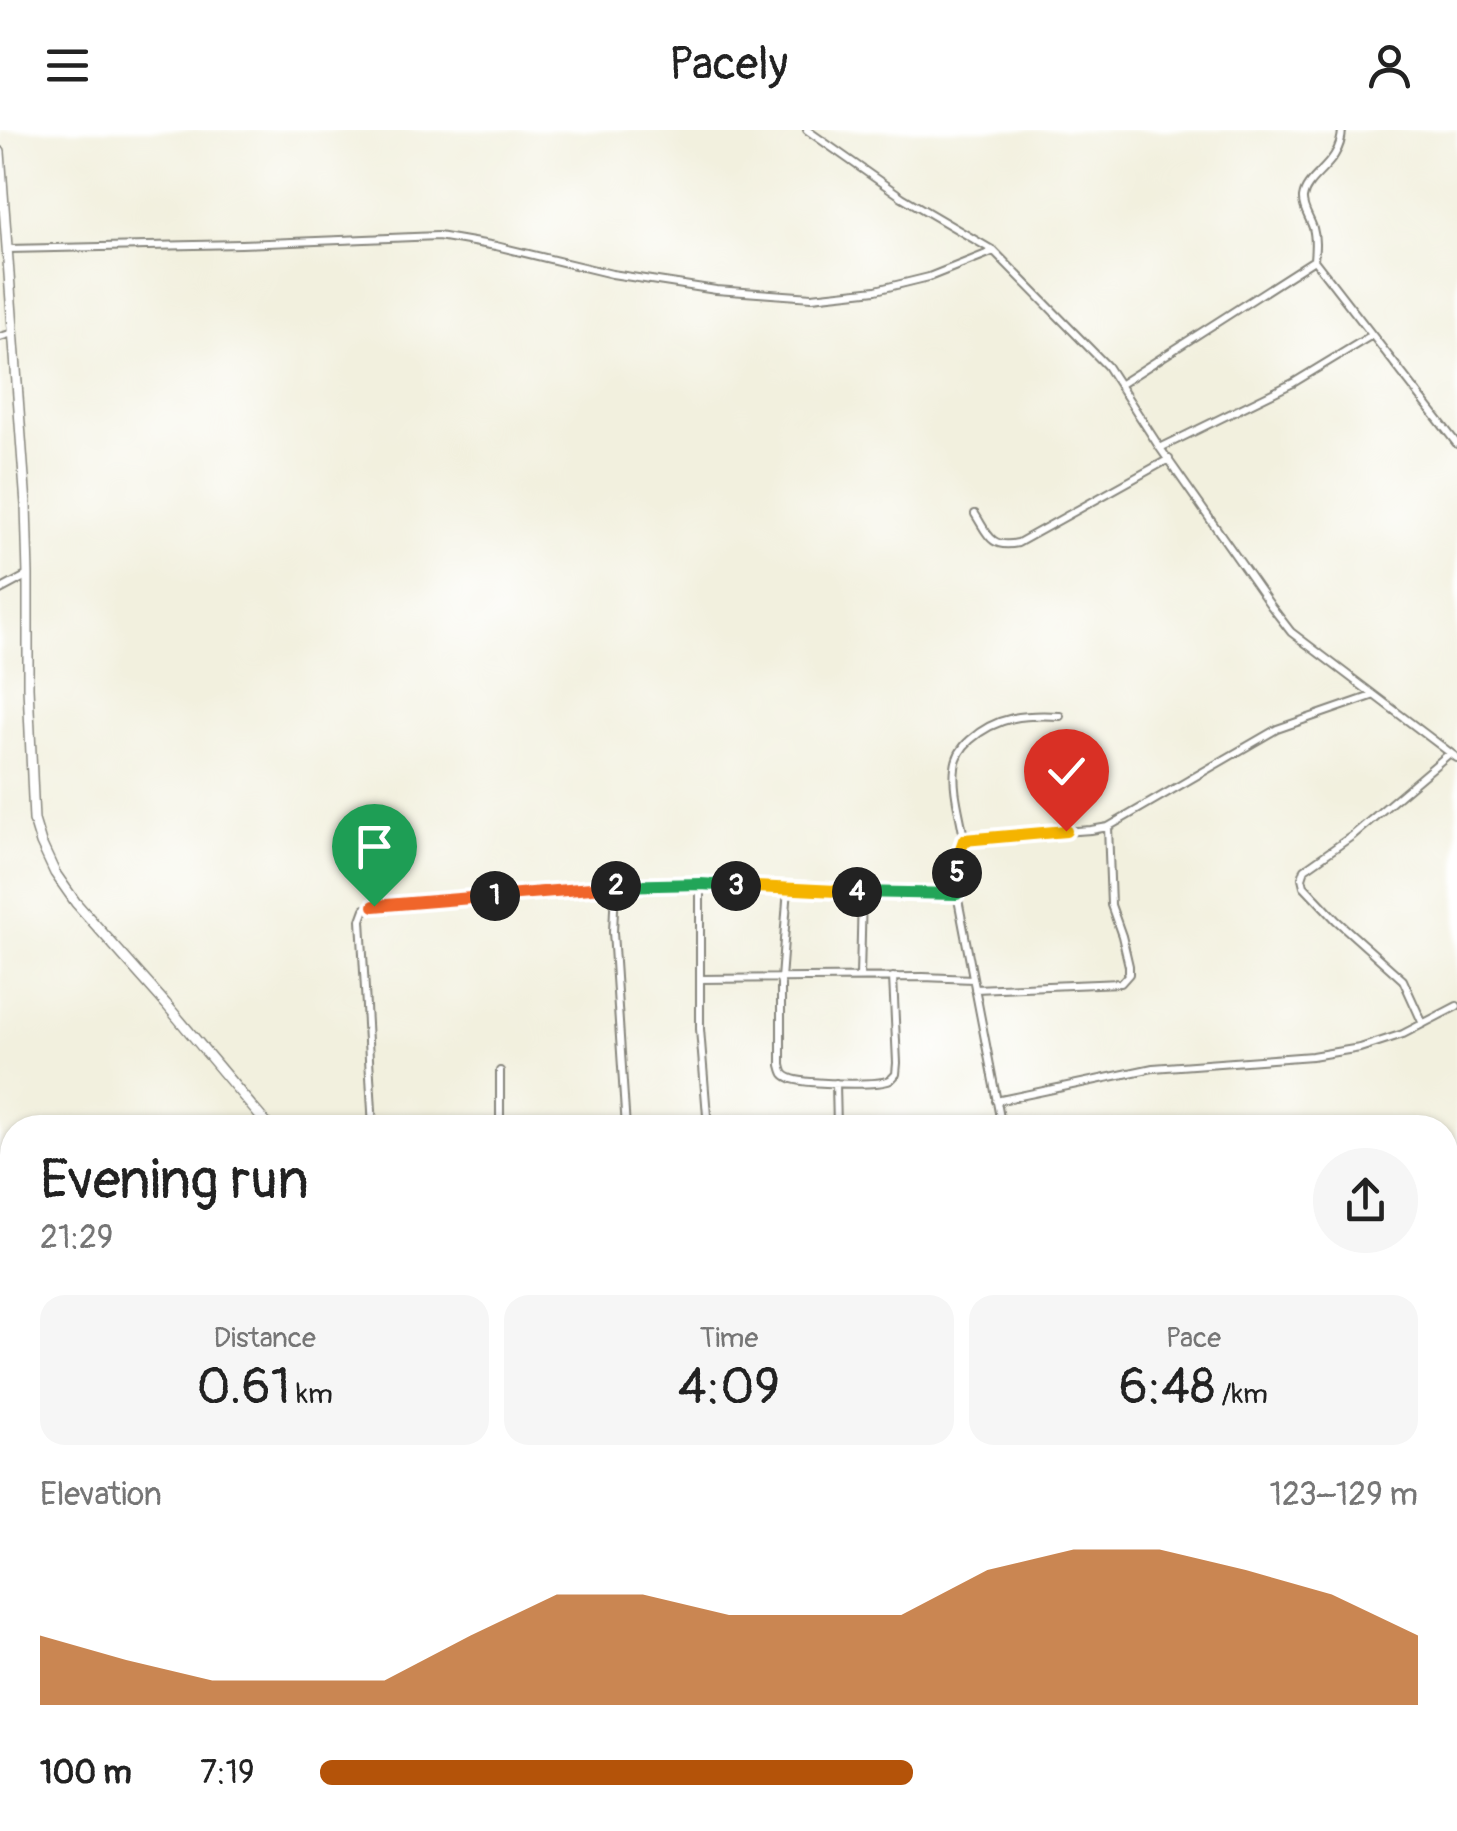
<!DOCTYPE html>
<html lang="en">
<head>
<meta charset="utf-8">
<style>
	body { margin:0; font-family:Pangolin,sans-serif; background:#f6f6f6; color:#222; height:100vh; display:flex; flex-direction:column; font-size:38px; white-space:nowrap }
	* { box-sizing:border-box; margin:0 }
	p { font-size:32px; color:#767676 }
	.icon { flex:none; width:55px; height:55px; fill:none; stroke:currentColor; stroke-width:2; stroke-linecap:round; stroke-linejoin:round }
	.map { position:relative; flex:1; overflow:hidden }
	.sheet { position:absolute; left:0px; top:985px; width:1458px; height:718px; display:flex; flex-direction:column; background:#fff; border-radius:40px 40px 0 0; box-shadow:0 2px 8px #0004 }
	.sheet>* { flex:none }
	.pin { position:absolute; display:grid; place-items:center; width:85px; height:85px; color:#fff; margin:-102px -42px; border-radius:50% 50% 50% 0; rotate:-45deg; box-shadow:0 0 10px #0007 }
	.pin .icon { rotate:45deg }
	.km { position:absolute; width:50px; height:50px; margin:-25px; border-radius:50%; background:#222; color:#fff; font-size:28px; line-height:50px; text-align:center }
	.round { display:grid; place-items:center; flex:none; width:105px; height:105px; border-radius:52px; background:#f6f6f6 }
	.head { display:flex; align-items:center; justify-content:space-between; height:170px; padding:0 40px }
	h1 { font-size:55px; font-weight:600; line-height:75px }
	.metrics { display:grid; grid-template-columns:repeat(3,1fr); gap:15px; height:170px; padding:10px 40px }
	.metrics div { display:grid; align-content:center; border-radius:25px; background:#f6f6f6; text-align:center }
	.metrics b { font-size:50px; font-weight:600 }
	.metrics small { font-size:28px; font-weight:400 }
	.metrics p { font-size:28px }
	.chart { height:280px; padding:20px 40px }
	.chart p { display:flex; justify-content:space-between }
	.chart svg { width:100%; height:180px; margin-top:10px; fill:#b45309; opacity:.7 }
	ul { padding:0 40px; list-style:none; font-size:32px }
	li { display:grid; grid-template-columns:160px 120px 1fr; align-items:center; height:75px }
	li i { height:25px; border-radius:12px; background:#b45309 }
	header { display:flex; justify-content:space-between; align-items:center; height:130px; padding:0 40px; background:#fff; font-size:45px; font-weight:600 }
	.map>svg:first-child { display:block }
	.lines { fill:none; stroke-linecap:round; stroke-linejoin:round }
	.minor-casing { stroke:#87867d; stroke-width:10 }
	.tertiary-casing { stroke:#87867d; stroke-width:12 }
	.primary-casing { stroke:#87867d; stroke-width:14 }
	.minor { stroke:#fff; stroke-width:6 }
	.tertiary { stroke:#fff; stroke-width:9 }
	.primary { stroke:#f0c369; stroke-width:10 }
	.split-1-casing { stroke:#fff; stroke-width:20 }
	.split-2-casing { stroke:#fff; stroke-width:20 }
	.split-3-casing { stroke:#fff; stroke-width:20 }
	.split-4-casing { stroke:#fff; stroke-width:20 }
	.split-5-casing { stroke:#fff; stroke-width:20 }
	.split-6-casing { stroke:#fff; stroke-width:20 }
	.split-1 { stroke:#f0652b; stroke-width:12 }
	.split-2 { stroke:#f0652b; stroke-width:12 }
	.split-3 { stroke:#22a559; stroke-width:12 }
	.split-4 { stroke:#f5b400; stroke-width:12 }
	.split-5 { stroke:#22a559; stroke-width:12 }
	.split-6 { stroke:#f5b400; stroke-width:12 }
</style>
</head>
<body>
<header><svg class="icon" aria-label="menu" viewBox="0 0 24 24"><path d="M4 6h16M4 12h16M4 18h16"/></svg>Pacely<svg class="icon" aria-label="person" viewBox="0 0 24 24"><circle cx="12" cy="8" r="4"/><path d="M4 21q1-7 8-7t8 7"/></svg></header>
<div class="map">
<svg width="1457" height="1701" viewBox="0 0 1457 1701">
	<rect width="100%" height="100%" fill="#fff"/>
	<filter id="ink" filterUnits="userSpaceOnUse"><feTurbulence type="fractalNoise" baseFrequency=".01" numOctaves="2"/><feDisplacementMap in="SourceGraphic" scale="20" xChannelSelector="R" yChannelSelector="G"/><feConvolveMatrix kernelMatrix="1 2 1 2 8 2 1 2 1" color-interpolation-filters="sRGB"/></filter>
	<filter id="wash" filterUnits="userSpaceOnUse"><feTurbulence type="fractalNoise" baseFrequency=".0048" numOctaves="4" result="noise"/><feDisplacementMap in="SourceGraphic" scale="40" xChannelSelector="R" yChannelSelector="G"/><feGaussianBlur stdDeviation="2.25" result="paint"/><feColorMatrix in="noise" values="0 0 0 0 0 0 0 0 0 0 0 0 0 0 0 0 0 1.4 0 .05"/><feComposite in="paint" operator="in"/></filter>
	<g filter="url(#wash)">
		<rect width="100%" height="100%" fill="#f2f0de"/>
	</g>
	<g filter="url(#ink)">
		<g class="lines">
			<g class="minor-casing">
				<path id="minor" d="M 807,0 L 902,67 L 994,121 L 1107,236 L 1160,318 L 1271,476 L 1291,502 L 1457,628
					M 8,119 L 241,114 L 438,106 L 496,116 L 612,144 L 716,160 L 812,167 L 876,160 L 929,147 L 994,121
					M 1314,130 L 1457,314
					M 0,207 L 13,203
					M 1119,255 L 1314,130 C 1315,119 1316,108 1313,98 C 1310,88 1302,78 1303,68 C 1306,45 1341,36 1342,0
					M 1160,318 L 1293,253 L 1372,205
					M 975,384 C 988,404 990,419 1018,413 L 1169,329
					M 0,460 L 28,445
					M 964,709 C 961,687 952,660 955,638 C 956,626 962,617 970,610 C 997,586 1026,584 1060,586
					M 700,754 L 700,899 L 708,998
					M 615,756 L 613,802 L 626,998
					M 788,758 L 781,849 L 781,935 C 783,943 783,945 790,948 C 802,954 879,956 890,950 C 893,948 894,946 896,944 L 897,933 L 893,847
					M 860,847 L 862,762
					M 700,849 L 923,847 L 973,849
					M 975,859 L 1121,853 L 1129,844 L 1129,836 L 1122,806 L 1111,775 L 1108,697
					M 1423,894 L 1403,850 L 1336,790 L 1304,756 L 1302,748 L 1305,739 L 1352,706 L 1450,623
					M 836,953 L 837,998
					M 996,971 L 1153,938 L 1312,926 L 1360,918 L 1403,904 L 1457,876
					M 373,998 L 361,790 L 365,779 L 374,776 L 615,756 L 700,754 L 957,764
					M 500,998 L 500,941
					M 1002,998 L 957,764 L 957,730 L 964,709 L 1091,700 L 1108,697 L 1277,599 L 1372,566
					M 1445,1037 L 1457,1036
					M 0,1464 L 12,1469
					M 801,1690 L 817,1695 L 917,1701
					M 1263,1690 L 1267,1701
					M 1316,1690 L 1322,1701
					M 429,1701 L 443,1690
					M 1093,1701 L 1111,1690"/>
			</g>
			<g class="tertiary-casing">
				<path id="tertiary" d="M 0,22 L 26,375 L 28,445 L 28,557 L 34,690 L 41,713 L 55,743 L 76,773 L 166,874 L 270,998
					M 526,1690 L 536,1701"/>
			</g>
			<g class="primary-casing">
				<path id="primary" d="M 1445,1113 L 1457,1110
					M 0,1215 L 12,1215"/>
			</g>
			<use href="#minor" class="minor"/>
			<use href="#tertiary" class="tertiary"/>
			<use href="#primary" class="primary"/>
		</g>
	</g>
	<g class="lines" filter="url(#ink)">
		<g class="split-1-casing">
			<path id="split-1" d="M 374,776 L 495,766"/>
		</g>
		<g class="split-2-casing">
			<path id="split-2" d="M 495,766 L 616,756"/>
		</g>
		<g class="split-3-casing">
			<path id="split-3" d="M 616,756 L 700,754 L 736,756"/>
		</g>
		<g class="split-4-casing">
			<path id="split-4" d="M 736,756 L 857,762"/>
		</g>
		<g class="split-5-casing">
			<path id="split-5" d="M 857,762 L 957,764 L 957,743"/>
		</g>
		<g class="split-6-casing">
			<path id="split-6" d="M 957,743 L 957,730 L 964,710 L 1066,701"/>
		</g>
		<use href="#split-1" class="split-1"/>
		<use href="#split-2" class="split-2"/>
		<use href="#split-3" class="split-3"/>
		<use href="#split-4" class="split-4"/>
		<use href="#split-5" class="split-5"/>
		<use href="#split-6" class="split-6"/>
	</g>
</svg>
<div class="pin" style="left:374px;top:776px;background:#1e9e55"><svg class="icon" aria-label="arrive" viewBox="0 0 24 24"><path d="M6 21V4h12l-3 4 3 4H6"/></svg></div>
<div class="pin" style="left:1066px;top:701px;background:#d93025"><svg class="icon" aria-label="check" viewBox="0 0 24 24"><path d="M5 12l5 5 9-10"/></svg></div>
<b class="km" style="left:495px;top:766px">1</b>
<b class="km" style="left:616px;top:756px">2</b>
<b class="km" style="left:736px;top:756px">3</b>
<b class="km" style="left:857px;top:762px">4</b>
<b class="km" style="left:957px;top:743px">5</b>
<section class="sheet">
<div class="head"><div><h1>Evening run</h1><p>21:29</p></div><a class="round"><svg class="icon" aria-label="share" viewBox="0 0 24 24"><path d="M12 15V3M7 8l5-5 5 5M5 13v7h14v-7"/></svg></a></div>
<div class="metrics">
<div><p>Distance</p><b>0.61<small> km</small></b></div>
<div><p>Time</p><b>4:09</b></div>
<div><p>Pace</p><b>6:48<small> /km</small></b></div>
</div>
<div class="chart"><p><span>Elevation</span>123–129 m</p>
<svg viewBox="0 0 160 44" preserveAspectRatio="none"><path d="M0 44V27L10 33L20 38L30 38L40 38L50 27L60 17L70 17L80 22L90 22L100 22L110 11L120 6L130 6L140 11L150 17L160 27V44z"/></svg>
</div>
<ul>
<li><b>100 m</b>7:19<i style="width:54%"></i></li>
</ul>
</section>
</div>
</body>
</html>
